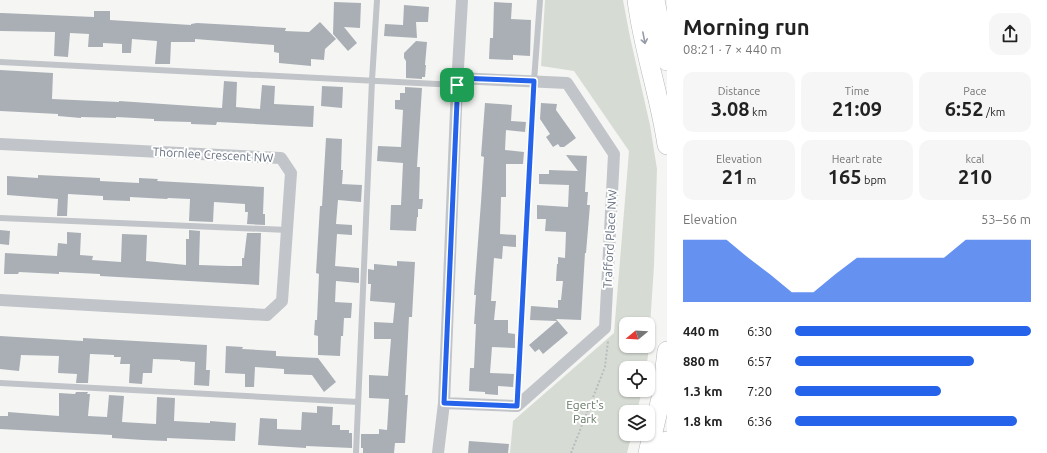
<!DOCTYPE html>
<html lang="en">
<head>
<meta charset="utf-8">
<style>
	body { margin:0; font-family:Ubuntu,sans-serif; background:#f6f6f6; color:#222; height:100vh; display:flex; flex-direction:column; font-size:15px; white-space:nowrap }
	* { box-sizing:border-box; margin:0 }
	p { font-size:13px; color:#767676 }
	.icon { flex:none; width:22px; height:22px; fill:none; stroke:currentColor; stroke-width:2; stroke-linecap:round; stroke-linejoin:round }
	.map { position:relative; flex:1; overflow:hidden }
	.details { display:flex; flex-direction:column; background:#fff; width:380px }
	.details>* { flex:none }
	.needle { width:26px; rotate:252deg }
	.tools { position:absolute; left:619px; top:317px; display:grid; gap:8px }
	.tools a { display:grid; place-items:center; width:36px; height:36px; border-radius:8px; background:#fff; box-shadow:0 1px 3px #0004; font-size:20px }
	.pin { position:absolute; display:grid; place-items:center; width:34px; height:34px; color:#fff; margin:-17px; border-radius:8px; box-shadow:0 2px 6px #0006 }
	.round { display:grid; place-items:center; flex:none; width:42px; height:42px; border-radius:12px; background:#f6f6f6 }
	.head { display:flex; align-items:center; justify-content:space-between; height:68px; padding:0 16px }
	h1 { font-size:22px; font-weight:600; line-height:30px }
	.metrics { display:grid; grid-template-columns:repeat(3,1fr); gap:6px; height:68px; padding:4px 16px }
	.metrics div { display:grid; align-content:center; border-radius:10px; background:#f6f6f6; text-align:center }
	.metrics b { font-size:20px; font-weight:600 }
	.metrics small { font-size:11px; font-weight:400 }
	.metrics p { font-size:11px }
	.chart { height:112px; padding:8px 16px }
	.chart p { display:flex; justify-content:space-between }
	.chart svg { width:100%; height:72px; margin-top:4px; fill:#2563eb; opacity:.7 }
	ul { padding:0 16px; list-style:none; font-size:13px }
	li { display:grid; grid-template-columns:64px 48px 1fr; align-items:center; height:30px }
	li i { height:10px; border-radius:5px; background:#2563eb }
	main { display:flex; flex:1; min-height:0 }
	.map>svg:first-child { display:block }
	.green { fill:#d6dcd4; fill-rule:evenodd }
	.building { fill:#aaafb6 }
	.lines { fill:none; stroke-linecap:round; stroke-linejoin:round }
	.primary-casing { stroke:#b5b7bb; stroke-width:20 }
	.path { stroke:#b9bbbe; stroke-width:2; stroke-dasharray:2 2; stroke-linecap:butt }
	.service { stroke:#c1c4c8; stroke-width:6 }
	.minor { stroke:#c1c4c8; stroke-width:12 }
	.primary { stroke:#fff; stroke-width:19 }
	.oneway { stroke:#959ca7 }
	.route-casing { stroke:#fff; stroke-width:8 }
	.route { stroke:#2563eb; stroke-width:5 }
	.labels { text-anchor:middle; stroke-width:4; stroke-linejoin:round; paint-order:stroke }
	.street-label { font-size:12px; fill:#677181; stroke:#fff }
	.park-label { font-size:12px; fill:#667966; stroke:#fff }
</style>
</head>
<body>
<main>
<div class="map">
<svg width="667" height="453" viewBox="0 0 667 453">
	<rect width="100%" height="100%" fill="#f5f6f3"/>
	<path class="green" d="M 545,0 L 623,0 L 630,37 L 650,125 L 657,169 L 654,266 L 648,356 L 646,368 L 626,368 L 626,390 L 642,390 L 637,412 L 626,412 L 626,434 L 632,434 L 627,453 L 510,453 L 513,421 L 614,333 L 629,151 L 574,71 L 541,66 ZM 626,324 L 648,324 L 648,346 L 626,346 Z"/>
	<path class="building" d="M 334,2 L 361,3 L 360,28 L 344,27 L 357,43 L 348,51 L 333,34 Z
		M 494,2 L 512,3 L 511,19 L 531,20 L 530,56 L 513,55 L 513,60 L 489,59 L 490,38 L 493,38 Z
		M 404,5 L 429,7 L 428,22 L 416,22 L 417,38 L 384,36 L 385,24 L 403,25 Z
		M 94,11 L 110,11 L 110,20 L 191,25 L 191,24 L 197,23 L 286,28 L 285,31 L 309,32 L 320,22 L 336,39 L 325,49 L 324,60 L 311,59 L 311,66 L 279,63 L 279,53 L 274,52 L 274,45 L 195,39 L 195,42 L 171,42 L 170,64 L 155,64 L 157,41 L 132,39 L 131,53 L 122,53 L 122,44 L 103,43 L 103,47 L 88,47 L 89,34 L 70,33 L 68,57 L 54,56 L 55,32 L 0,31 L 0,13 L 2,13 L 94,17 Z
		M 416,41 L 427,42 L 425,65 L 426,65 L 425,77 L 422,77 L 422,79 L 406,78 L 406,61 L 404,58 L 404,53 Z
		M 0,70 L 53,73 L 52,99 L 119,102 L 119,101 L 222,108 L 224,81 L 237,82 L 236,107 L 260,109 L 262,85 L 275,86 L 274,104 L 314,106 L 313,127 L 217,122 L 216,125 L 191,124 L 191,122 L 154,121 L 154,119 L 116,117 L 116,118 L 81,117 L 81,118 L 58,116 L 58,114 L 0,111 Z
		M 322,86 L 343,87 L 342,108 L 321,106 Z
		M 405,87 L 422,88 L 417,167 L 420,167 L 419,199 L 423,199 L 422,209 L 418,209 L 418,217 L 417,217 L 416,231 L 390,230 L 391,205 L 401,205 L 403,163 L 377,161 L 378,146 L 401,147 L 403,110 L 395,109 L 395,100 L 400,100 L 400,93 L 405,93 Z
		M 485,103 L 512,105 L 511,121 L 526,122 L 525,132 L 506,130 L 505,150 L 524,152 L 523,164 L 506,164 L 506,197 L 501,197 L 500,234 L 516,235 L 516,247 L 503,246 L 502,259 L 494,258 L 491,301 L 496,301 L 494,320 L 508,320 L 508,333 L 515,334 L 515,348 L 492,347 L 490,373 L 514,374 L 513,387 L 498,386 L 498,395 L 485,394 L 485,392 L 469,391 L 470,368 L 474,368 L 476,324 L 474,324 L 476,295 L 474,295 L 481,202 L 484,157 L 481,156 Z
		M 541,103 L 557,104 L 556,110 L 576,138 L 564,147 L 560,147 L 558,144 L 553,147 L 546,137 L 550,134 L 540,119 Z
		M 326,138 L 342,139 L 341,170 L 343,170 L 342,184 L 362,185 L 361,202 L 338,200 L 336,224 L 352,225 L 352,235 L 337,234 L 335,266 L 359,268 L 359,283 L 336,281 L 335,302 L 352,303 L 351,318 L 344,318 L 343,336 L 341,336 L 340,356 L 318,355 L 318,336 L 314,335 L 315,320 L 317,320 L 319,274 L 316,273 L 320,206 L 322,206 Z
		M 566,155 L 587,156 L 585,192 L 588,192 L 587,205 L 590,205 L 586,253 L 585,253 L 581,320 L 556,319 L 568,333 L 543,354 L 539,349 L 535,352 L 529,345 L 557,321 L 530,320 L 531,306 L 558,308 L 558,300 L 561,300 L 563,281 L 556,281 L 557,264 L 558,264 L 558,257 L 565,258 L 566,232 L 545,231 L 546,219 L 537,219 L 537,205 L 568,207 L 569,185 L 539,184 L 539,174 L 549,174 L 549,170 L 578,171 Z
		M 38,175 L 100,178 L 100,181 L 139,183 L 139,178 L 158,179 L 157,181 L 264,187 L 263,214 L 265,214 L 265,225 L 247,224 L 248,212 L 245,212 L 245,204 L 214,202 L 213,222 L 189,221 L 190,199 L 168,198 L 167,199 L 130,197 L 130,201 L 103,200 L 103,196 L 68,194 L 67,216 L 57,216 L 58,199 L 7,195 L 7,176 L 38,178 Z
		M 0,230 L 10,231 L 9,245 L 0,244 Z
		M 189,230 L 200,231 L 199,265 L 229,266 L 242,266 L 242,258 L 244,258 L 247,233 L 261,233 L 259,285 L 100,276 L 100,274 L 59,272 L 59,274 L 19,272 L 18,274 L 4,274 L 5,253 L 57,256 L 58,243 L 67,244 L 67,232 L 81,233 L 80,255 L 93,256 L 92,260 L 121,262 L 122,234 L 147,235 L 146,261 L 186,265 L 186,239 L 189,239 Z
		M 397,261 L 415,262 L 412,317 L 409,317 L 405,395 L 408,395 L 405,443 L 395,443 L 394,453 L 363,453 L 363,448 L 361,448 L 361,434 L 379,434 L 379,429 L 387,430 L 389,399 L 369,398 L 369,375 L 388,376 L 391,339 L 374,339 L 374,322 L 393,323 L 395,303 L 370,301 L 371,284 L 368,284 L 368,269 L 374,270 L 374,264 L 397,266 Z
		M 0,336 L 83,341 L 83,338 L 207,345 L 206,370 L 210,370 L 209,386 L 194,385 L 195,362 L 180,361 L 180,360 L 153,359 L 152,373 L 143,373 L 142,384 L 129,383 L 130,364 L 120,364 L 121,357 L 114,357 L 114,355 L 90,354 L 88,383 L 76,383 L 77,374 L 58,373 L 59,356 L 21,355 L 19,371 L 0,369 Z
		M 226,346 L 243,347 L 242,349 L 276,351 L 276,356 L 318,358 L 336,382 L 324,392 L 312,375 L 284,374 L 284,369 L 255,367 L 254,387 L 245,387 L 245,374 L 225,373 Z
		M 76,392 L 88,392 L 87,394 L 90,394 L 88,416 L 107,417 L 109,395 L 124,396 L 122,422 L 156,424 L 157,397 L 175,398 L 174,421 L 210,423 L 210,421 L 236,423 L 235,441 L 167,438 L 167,441 L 143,440 L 112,438 L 112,435 L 0,429 L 0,416 L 8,416 L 8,412 L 59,416 L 59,393 L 75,394 Z
		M 317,406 L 333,407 L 332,425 L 340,425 L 340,430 L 349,430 L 349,433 L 352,433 L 352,448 L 306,446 L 306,448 L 258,445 L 260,418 L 277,419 L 277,429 L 301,430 L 302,412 L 317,413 Z
		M 469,441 L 509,444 L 508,453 L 468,453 Z"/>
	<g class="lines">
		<g class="primary-casing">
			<path id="primary" d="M 637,0 C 643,49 660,96 667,145
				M 655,0 L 667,61
				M 648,453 L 662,394 L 667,351
				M 664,453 L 667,441"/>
		</g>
		<path class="path" d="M 571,453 L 605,367 L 608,341"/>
		<path class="service" d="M 0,62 L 457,85
			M 0,218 L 287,230
			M 0,383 L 358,402
			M 517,406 L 534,81 L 540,0
			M 356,453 L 372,80 L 377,0"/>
		<path class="minor" d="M 0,144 L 281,158 L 291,173 L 282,301 L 267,315 L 0,300
			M 444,403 L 517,406 L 605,328 L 614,154 L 567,83 L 458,78
			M 438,453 L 444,403 L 457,85 L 462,0"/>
		<use href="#primary" class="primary"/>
	</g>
	<defs><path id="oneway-shaft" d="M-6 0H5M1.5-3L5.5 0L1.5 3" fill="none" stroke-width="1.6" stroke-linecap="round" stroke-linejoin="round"/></defs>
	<use class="oneway" href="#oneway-shaft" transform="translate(644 38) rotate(79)"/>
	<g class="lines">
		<g class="route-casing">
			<path id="route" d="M 458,78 L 534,81 L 517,406 L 444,403 Z"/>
		</g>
		<use href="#route" class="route"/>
	</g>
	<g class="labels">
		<g class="street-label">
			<text transform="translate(213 155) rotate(3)" y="4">Thornlee Crescent NW</text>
			<text transform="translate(610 239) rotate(-87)" y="4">Trafford Place NW</text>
		</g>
		<g class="park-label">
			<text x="585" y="409">Egert's<tspan x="585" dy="14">Park</tspan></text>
		</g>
	</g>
</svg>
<div class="tools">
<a><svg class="needle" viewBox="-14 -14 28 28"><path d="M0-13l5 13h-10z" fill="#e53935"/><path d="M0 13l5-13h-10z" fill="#767676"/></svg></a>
<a><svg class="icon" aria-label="locate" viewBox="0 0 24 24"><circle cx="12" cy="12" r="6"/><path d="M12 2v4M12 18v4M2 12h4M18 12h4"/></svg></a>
<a><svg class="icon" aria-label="layers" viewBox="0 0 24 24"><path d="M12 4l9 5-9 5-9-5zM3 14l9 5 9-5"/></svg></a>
</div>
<div class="pin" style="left:457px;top:85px;background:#1e9e55"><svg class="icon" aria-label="arrive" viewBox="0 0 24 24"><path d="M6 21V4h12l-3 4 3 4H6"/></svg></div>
</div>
<section class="details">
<div class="head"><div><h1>Morning run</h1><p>08:21 · 7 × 440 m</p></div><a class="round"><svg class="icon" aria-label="share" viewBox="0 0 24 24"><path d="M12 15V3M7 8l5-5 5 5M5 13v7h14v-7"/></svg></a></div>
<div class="metrics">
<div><p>Distance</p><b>3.08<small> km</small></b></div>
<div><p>Time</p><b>21:09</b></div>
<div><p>Pace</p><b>6:52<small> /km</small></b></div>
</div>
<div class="metrics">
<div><p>Elevation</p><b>21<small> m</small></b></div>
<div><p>Heart rate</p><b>165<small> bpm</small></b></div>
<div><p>kcal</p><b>210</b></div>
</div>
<div class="chart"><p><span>Elevation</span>53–56 m</p>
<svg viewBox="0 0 160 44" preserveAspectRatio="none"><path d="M0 44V6L10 6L20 6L30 17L40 27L50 38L60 38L70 27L80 17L90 17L100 17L110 17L120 17L130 6L140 6L150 6L160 6V44z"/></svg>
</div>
<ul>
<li><b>440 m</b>6:30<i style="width:100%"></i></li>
<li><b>880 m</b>6:57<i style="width:76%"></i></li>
<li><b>1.3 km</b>7:20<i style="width:62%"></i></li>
<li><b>1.8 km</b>6:36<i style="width:94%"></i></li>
</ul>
</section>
</main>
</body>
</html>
